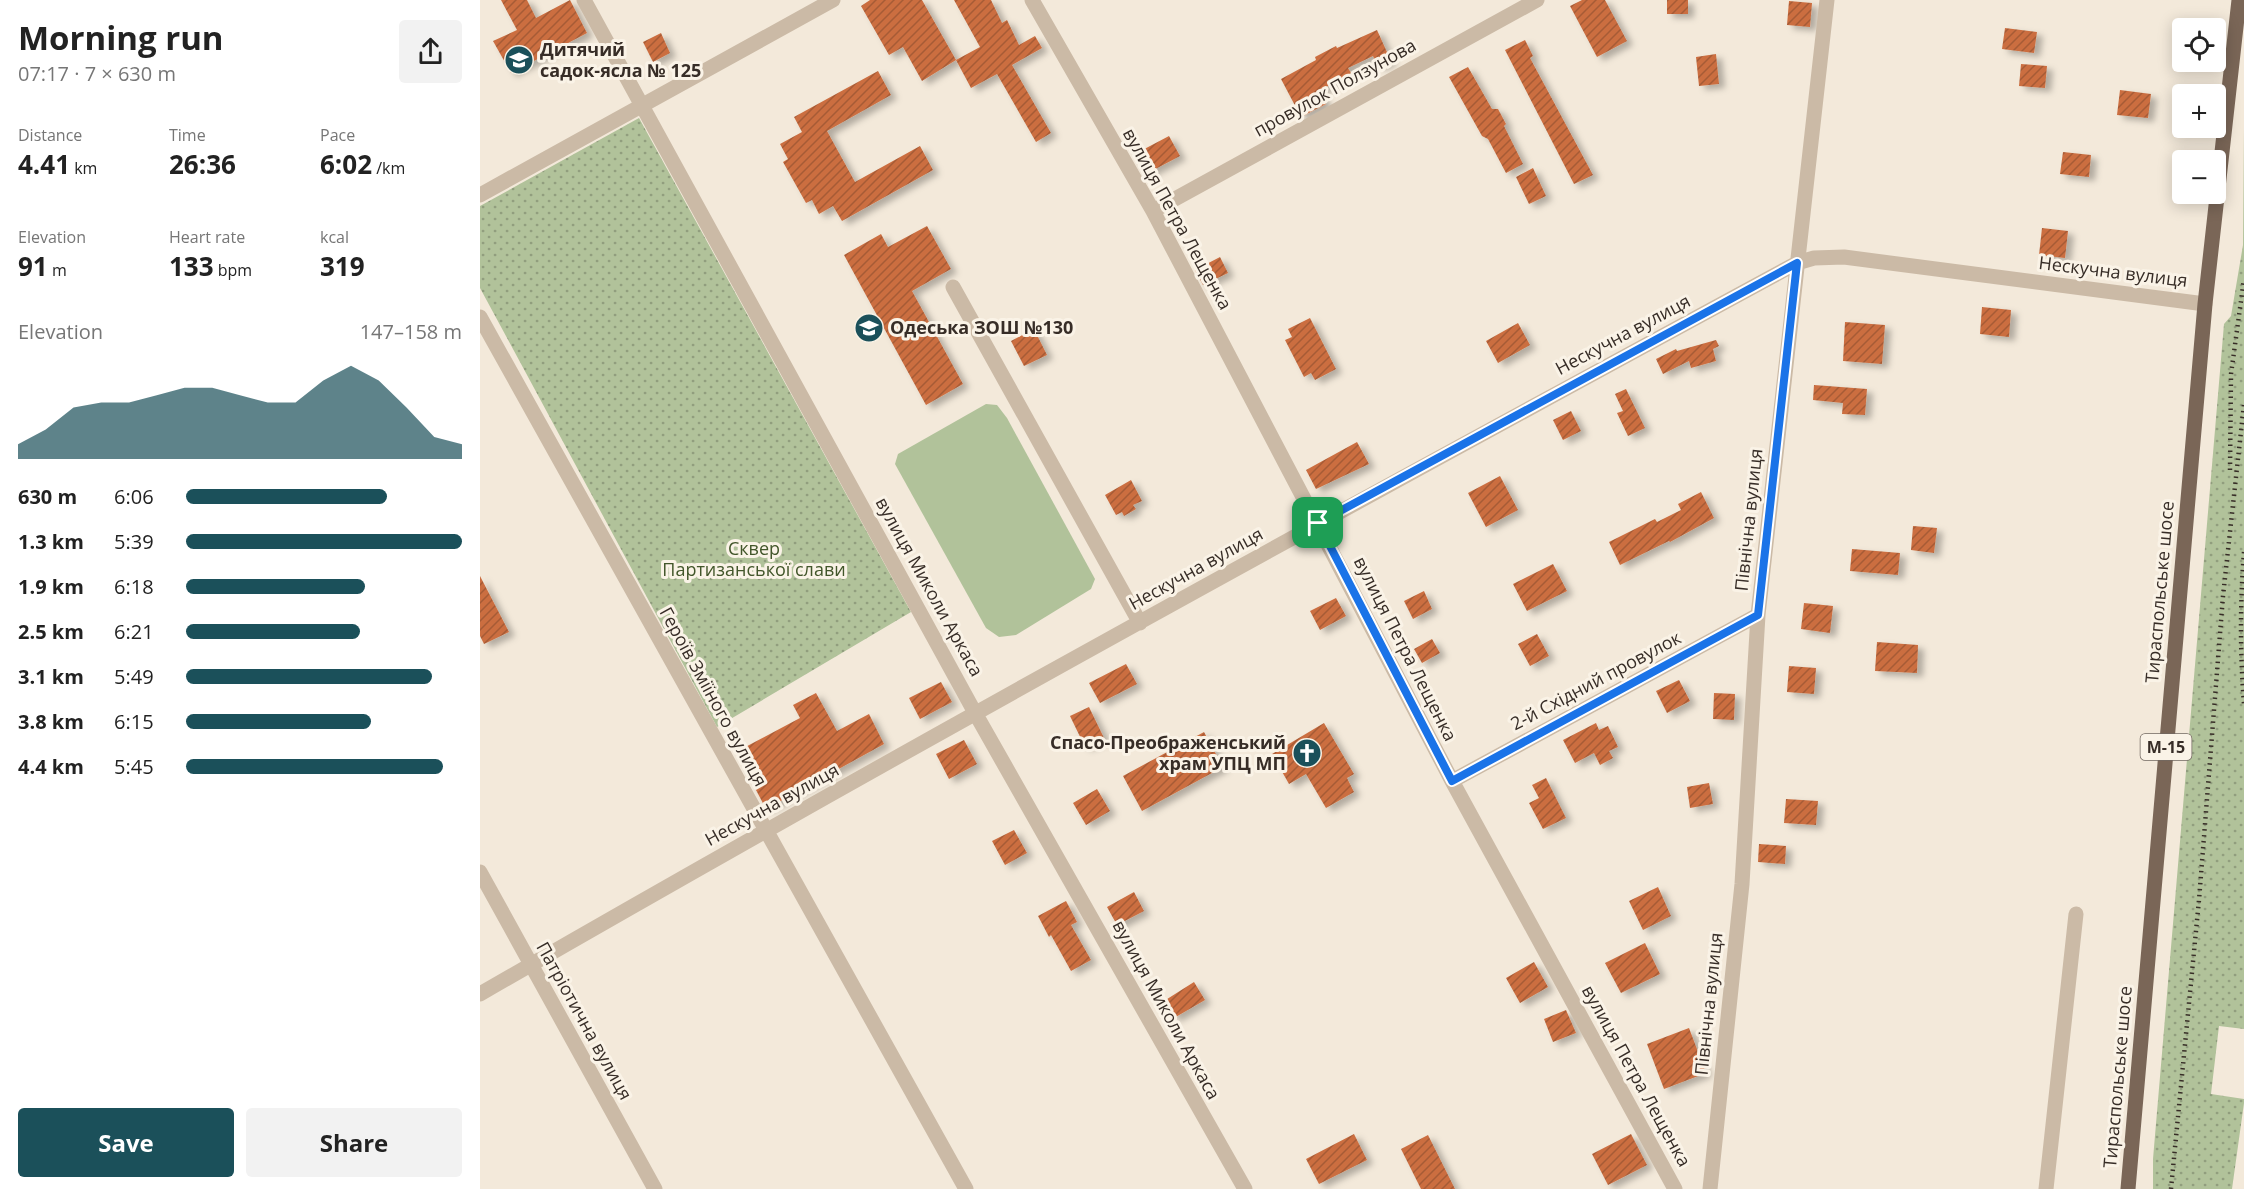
<!DOCTYPE html>
<html lang="en">
<head>
<meta charset="utf-8">
<style>
	body { margin:0; font-family:"Open Sans",sans-serif; background:#f2f2f2; color:#222; height:100vh; display:flex; flex-direction:column; font-size:22px; white-space:nowrap }
	* { box-sizing:border-box; margin:0 }
	p { font-size:20px; color:#767676 }
	.icon { flex:none; width:33px; height:33px; fill:none; stroke:currentColor; stroke-width:2; stroke-linecap:round; stroke-linejoin:round }
	.map { position:relative; flex:1; overflow:hidden }
	.drawer { display:flex; flex-direction:column; background:#fff; width:480px }
	.drawer>* { flex:none }
	.buttons { position:absolute; left:1692px; top:18px; display:grid; gap:12px }
	.buttons a { display:grid; place-items:center; width:54px; height:54px; border-radius:6px; background:#fff; box-shadow:0 3px 15px #0003; font-size:30px }
	.pin { position:absolute; display:grid; place-items:center; width:51px; height:51px; color:#fff; margin:-26px; border-radius:12px; box-shadow:0 3px 9px #0006 }
	.round { display:grid; place-items:center; flex:none; width:63px; height:63px; border-radius:6px; background:#f2f2f2 }
	.head { display:flex; align-items:center; justify-content:space-between; height:102px; padding:0 18px }
	h1 { font-size:33px; font-weight:700; line-height:45px }
	.metrics { display:grid; grid-template-columns:repeat(3,1fr); gap:9px; height:102px; padding:6px 18px }
	.metrics div { display:grid; align-content:center }
	.metrics b { font-size:26px; font-weight:700 }
	.metrics small { font-size:16px; font-weight:400 }
	.metrics p { font-size:16px }
	.chart { height:168px; padding:12px 18px }
	.chart p { display:flex; justify-content:space-between }
	.chart svg { width:100%; height:108px; margin-top:6px; fill:#1b505a; opacity:.7 }
	.primary-button { display:flex; gap:12px; margin-top:auto; padding:12px 18px }
	.primary-button a { flex:1; height:69px; border-radius:6px; background:#1b505a; color:#fff; font-size:24px; font-weight:700; line-height:69px; text-align:center }
	.primary-button a+a { background:#f2f2f2; color:#222 }
	ul { padding:0 18px; list-style:none; font-size:20px }
	li { display:grid; grid-template-columns:96px 72px 1fr; align-items:center; height:45px }
	li i { height:15px; border-radius:8px; background:#1b505a }
	main { display:flex; flex:1; min-height:0 }
	.map>svg:first-child { display:block }
	.green { fill:url(#green-dots) }
	.pitch { fill:#b1c29a }
	.building { fill:url(#building-hatch); filter:url(#shadow) }
	.lines { fill:none; stroke-linecap:round; stroke-linejoin:round }
	.minor { stroke:#cbbaa6; stroke-width:15 }
	.major { stroke:#7a6657; stroke-width:15 }
	.rail { stroke:#372d27; stroke-width:4.5; stroke-dasharray:1.5 4.5; stroke-linecap:butt }
	.route-casing { stroke:#fff; stroke-width:12 }
	.route { stroke:#1a73e8; stroke-width:8 }
	.labels { text-anchor:middle; stroke-width:6; stroke-linejoin:round; paint-order:stroke }
	.shield { fill:#faf3e7; stroke:#726861; stroke-width:1.5 }
	.shield-label { font-size:16px; font-weight:bold; fill:#372d27 }
	.poi-label { font-size:18px; font-weight:bold; fill:#372d27; stroke:#faf3e7; text-anchor:start }
	.street-label { font-size:18px; fill:#372d27; stroke:#faf3e7 }
	.park-label { font-size:18px; fill:#42562a; stroke:#faf3e7 }
</style>
</head>
<body>
<main>
<section class="drawer">
<div class="head"><div><h1>Morning run</h1><p>07:17 · 7 × 630 m</p></div><a class="round"><svg class="icon" aria-label="share" viewBox="0 0 24 24"><path d="M12 15V3M7 8l5-5 5 5M5 13v7h14v-7"/></svg></a></div>
<div class="metrics">
<div><p>Distance</p><b>4.41<small> km</small></b></div>
<div><p>Time</p><b>26:36</b></div>
<div><p>Pace</p><b>6:02<small> /km</small></b></div>
</div>
<div class="metrics">
<div><p>Elevation</p><b>91<small> m</small></b></div>
<div><p>Heart rate</p><b>133<small> bpm</small></b></div>
<div><p>kcal</p><b>319</b></div>
</div>
<div class="chart"><p><span>Elevation</span>147–158 m</p>
<svg viewBox="0 0 160 44" preserveAspectRatio="none"><path d="M0 44V38L10 32L20 23L30 21L40 21L50 18L60 15L70 15L80 18L90 21L100 21L110 12L120 6L130 12L140 23L150 35L160 38V44z"/></svg>
</div>
<ul>
<li><b>630 m</b>6:06<i style="width:73%"></i></li>
<li><b>1.3 km</b>5:39<i style="width:100%"></i></li>
<li><b>1.9 km</b>6:18<i style="width:65%"></i></li>
<li><b>2.5 km</b>6:21<i style="width:63%"></i></li>
<li><b>3.1 km</b>5:49<i style="width:89%"></i></li>
<li><b>3.8 km</b>6:15<i style="width:67%"></i></li>
<li><b>4.4 km</b>5:45<i style="width:93%"></i></li>
</ul>
<div class="primary-button"><a>Save</a><a>Share</a></div>
</section>
<div class="map">
<svg width="1764" height="1189" viewBox="0 0 1764 1189">
	<defs>
		<pattern id="green-dots" width="8" height="8" patternUnits="userSpaceOnUse" patternTransform="scale(1.5)"><rect width="8" height="8" fill="#b1c29a"/><path d="M2 2h.1M6 6h.1" fill="none" stroke="#919e7e" stroke-width="1.8" stroke-linecap="round"/></pattern>
		<pattern id="building-hatch" width="6" height="6" patternUnits="userSpaceOnUse" patternTransform="scale(1.5)"><rect width="6" height="6" fill="#cb6e40"/><path d="M-1 1l2-2M0 6l6-6M5 7l2-2" fill="none" stroke="#a65b36"/></pattern>
		<filter id="shadow"><feDropShadow dx="6" dy="4" stdDeviation="3" flood-color="#0004"/></filter>
	</defs>
	<rect width="100%" height="100%" fill="#f3e9da"/>
	<path class="green" d="M 159,118 L 431,612 L 237,727 L 0,288 L 0,206 Z
		M 1764,128 L 1764,1029 L 1739,1026 L 1731,1094 L 1764,1099 L 1764,1103 L 1752,1189 L 1673,1189 L 1673,1159 L 1744,324 L 1751,316 L 1763,245 Z"/>
	<path class="pitch" d="M 506,404 L 517,405 L 527,418 L 615,579 L 611,589 L 536,635 L 519,637 L 506,628 L 415,464 L 418,454 Z"/>
	<path class="building" d="M 21,0 L 47,0 L 56,18 L 90,0 L 107,33 L 31,73 L 13,41 L 37,30 Z
		M 390,0 L 442,0 L 476,60 L 442,81 L 423,47 L 409,55 L 381,6 Z
		M 474,0 L 511,0 L 522,23 L 527,20 L 539,45 L 555,36 L 562,48 L 532,65 L 571,133 L 556,142 L 517,74 L 491,88 L 476,60 L 500,47 Z
		M 1102,0 L 1125,0 L 1147,41 L 1117,57 L 1090,6 Z
		M 1187,0 L 1208,0 L 1208,14 L 1187,14 Z
		M 1309,1 L 1332,3 L 1330,27 L 1307,25 Z
		M 1525,28 L 1557,32 L 1554,53 L 1522,49 Z
		M 897,30 L 911,61 L 898,67 L 893,56 L 868,68 L 871,73 L 839,91 L 846,104 L 821,117 L 801,79 L 836,60 L 835,57 L 856,46 L 857,48 Z
		M 181,33 L 190,53 L 173,62 L 163,42 Z
		M 1045,40 L 1053,56 L 1050,58 L 1113,175 L 1094,184 L 1025,50 Z
		M 1236,54 L 1239,84 L 1219,86 L 1216,57 Z
		M 1541,64 L 1567,66 L 1565,88 L 1539,86 Z
		M 988,67 L 1012,109 L 1018,109 L 1026,124 L 1024,126 L 1043,164 L 1026,173 L 1008,139 L 1002,136 L 969,77 Z
		M 398,71 L 411,95 L 347,131 L 375,182 L 440,146 L 453,170 L 362,221 L 353,206 L 339,214 L 332,200 L 326,203 L 303,162 L 308,159 L 300,144 L 322,132 L 314,117 Z
		M 1640,90 L 1671,94 L 1668,118 L 1637,115 Z
		M 689,136 L 700,156 L 664,175 L 653,155 Z
		M 1583,152 L 1611,155 L 1609,177 L 1580,174 Z
		M 1053,168 L 1066,196 L 1049,204 L 1036,177 Z
		M 447,226 L 471,269 L 432,291 L 483,384 L 446,405 L 364,255 L 401,234 L 408,247 Z
		M 1562,228 L 1588,231 L 1585,258 L 1559,255 Z
		M 740,257 L 748,273 L 723,285 L 715,270 Z
		M 1502,307 L 1531,310 L 1529,337 L 1500,334 Z
		M 830,318 L 856,369 L 835,380 L 831,373 L 824,377 L 805,340 L 812,337 L 808,329 Z
		M 1365,322 L 1405,325 L 1402,364 L 1363,361 Z
		M 1038,323 L 1050,345 L 1018,363 L 1006,341 Z
		M 554,329 L 567,355 L 544,366 L 531,341 Z
		M 1236,340 L 1239,346 L 1233,349 L 1236,361 L 1211,368 L 1209,361 L 1183,374 L 1176,359 L 1196,349 L 1197,351 Z
		M 1334,385 L 1387,389 L 1385,415 L 1362,414 L 1363,403 L 1333,400 Z
		M 1146,389 L 1165,428 L 1148,436 L 1137,413 L 1143,411 L 1135,394 Z
		M 1091,411 L 1101,431 L 1083,440 L 1073,420 Z
		M 877,442 L 889,464 L 836,489 L 826,470 Z
		M 1020,476 L 1038,510 L 1006,527 L 988,493 Z
		M 651,480 L 662,501 L 653,505 L 656,509 L 644,516 L 642,512 L 636,515 L 625,495 Z
		M 1221,492 L 1234,518 L 1190,542 L 1189,541 L 1140,565 L 1129,542 L 1175,519 L 1177,522 L 1201,510 L 1198,504 Z
		M 1433,526 L 1457,528 L 1454,553 L 1431,550 Z
		M 1372,549 L 1420,553 L 1418,575 L 1370,571 Z
		M 1073,564 L 1087,591 L 1047,611 L 1033,584 Z
		M 0,576 L 29,632 L 4,644 L 0,636 Z
		M 944,591 L 952,609 L 933,619 L 924,601 Z
		M 856,598 L 866,616 L 840,630 L 830,611 Z
		M 1324,603 L 1353,606 L 1350,633 L 1321,629 Z
		M 1057,634 L 1069,656 L 1050,666 L 1038,644 Z
		M 952,639 L 960,653 L 942,663 L 934,649 Z
		M 1397,642 L 1438,645 L 1437,673 L 1395,671 Z
		M 646,664 L 657,684 L 620,703 L 609,683 Z
		M 1309,666 L 1336,668 L 1334,694 L 1307,692 Z
		M 1199,680 L 1210,701 L 1187,713 L 1176,691 Z
		M 461,682 L 472,702 L 440,719 L 429,698 Z
		M 336,693 L 357,731 L 389,714 L 404,744 L 286,809 L 256,752 L 320,718 L 313,705 Z
		M 1234,693 L 1255,694 L 1254,720 L 1233,719 Z
		M 609,707 L 624,738 L 605,747 L 590,716 Z
		M 844,723 L 874,774 L 867,778 L 874,792 L 846,808 L 826,774 L 809,784 L 792,754 Z
		M 1116,723 L 1119,730 L 1128,726 L 1138,747 L 1129,751 L 1133,758 L 1120,765 L 1114,753 L 1095,763 L 1083,740 Z
		M 724,732 L 743,767 L 662,811 L 643,776 Z
		M 484,740 L 497,764 L 469,779 L 456,754 Z
		M 1066,778 L 1086,818 L 1063,829 L 1049,803 L 1059,798 L 1052,785 Z
		M 1229,783 L 1233,804 L 1210,808 L 1207,787 Z
		M 617,789 L 630,811 L 606,825 L 593,803 Z
		M 1306,799 L 1338,801 L 1336,825 L 1304,823 Z
		M 534,830 L 547,853 L 525,865 L 512,841 Z
		M 1279,844 L 1306,846 L 1305,864 L 1278,862 Z
		M 1178,887 L 1191,916 L 1163,930 L 1149,901 Z
		M 654,892 L 664,911 L 637,925 L 627,907 Z
		M 586,901 L 597,922 L 591,925 L 611,960 L 591,971 L 571,935 L 569,937 L 558,916 Z
		M 1165,943 L 1180,974 L 1141,993 L 1125,963 Z
		M 1054,962 L 1068,987 L 1040,1003 L 1026,978 Z
		M 714,982 L 725,1000 L 694,1018 L 684,1001 Z
		M 1086,1010 L 1096,1033 L 1073,1042 L 1064,1019 Z
		M 1209,1028 L 1226,1073 L 1184,1089 L 1167,1044 Z
		M 874,1134 L 887,1160 L 839,1184 L 826,1159 Z
		M 1151,1134 L 1167,1165 L 1128,1185 L 1112,1154 Z
		M 948,1135 L 975,1189 L 941,1189 L 921,1149 Z"/>
	<g class="lines">
		<path class="minor" d="M 104,0 L 494,711 L 765,1189
			M 552,0 L 673,211 L 972,781 L 1195,1189
			M 0,195 L 353,0
			M 673,211 L 1057,0
			M 473,287 L 660,623
			M 0,317 L 486,1189
			M 972,781 L 1278,615
			M 0,872 L 175,1189
			M 0,994 C 435,743 876,502 1317,263 L 1334,258 L 1364,257 L 1725,304
			M 1230,1189 L 1262,884 L 1278,615 L 1347,0
			M 1566,1189 L 1596,914"/>
		<path class="major" d="M 1648,1189 L 1725,304 L 1759,0"/>
		<path class="rail" d="M 1750,470 L 1751,374 L 1764,279
			M 1764,552 C 1760,603 1760,653 1764,704
			M 1691,1189 L 1719,900 L 1743,596 L 1764,404"/>
	</g>
	<g class="lines">
		<g class="route-casing">
			<path id="route" d="M 1317,263 L 1278,615 L 972,781 L 838,523 Z"/>
		</g>
		<use href="#route" class="route"/>
	</g>
	<defs>
		<g id="school-disc" transform="scale(1.5)"><circle r="9.5" fill="#1b505a" stroke="#faf3e7"/><path d="M0-5L7-2L0 1L-7-2ZM-4 1L0 2.5L4 1V4Q0 6-4 4Z" fill="#fff"/></g>
		<g id="church-disc" transform="scale(1.5)"><circle r="9.5" fill="#1b505a" stroke="#faf3e7"/><path d="M-1.2-6h2.4v3.5h3.3v2.4h-3.3V6h-2.4V-.1h-3.3v-2.4h3.3Z" fill="#fff"/></g>
	</defs>
	<g fill-rule="evenodd">
		<use href="#school-disc" x="39" y="60"/>
		<use href="#school-disc" x="389" y="328"/>
		<use href="#church-disc" x="827" y="753"/>
	</g>
	<g class="labels">
		<rect class="shield" x="1660.5" y="734" width="51" height="26" rx="4.5"/>
		<g class="shield-label">
			<text x="1686" y="753">М-15</text>
		</g>
		<g class="poi-label">
			<text x="60" y="56">Дитячий<tspan x="60" dy="21">садок-ясла № 125</tspan></text>
			<text x="410" y="334">Одеська ЗОШ №130</text>
			<text x="806" y="749" text-anchor="end">Спасо-Преображенський<tspan x="806" dy="21">храм УПЦ МП</tspan></text>
		</g>
		<g class="street-label">
			<text transform="translate(855 88) rotate(-29)" y="6">провулок Ползунова</text>
			<text transform="translate(697 219) rotate(61)" y="6">вулиця Петра Лещенка</text>
			<text transform="translate(1633 272) rotate(7)" y="6">Нескучна вулиця</text>
			<text transform="translate(1143 335) rotate(-28)" y="6">Нескучна вулиця</text>
			<text transform="translate(1269 520) rotate(-84)" y="6">Північна вулиця</text>
			<text transform="translate(716 569) rotate(-29)" y="6">Нескучна вулиця</text>
			<text transform="translate(449 587) rotate(61)" y="6">вулиця Миколи Аркаса</text>
			<text transform="translate(1680 592) rotate(-85)" y="6">Тираспольське шосе</text>
			<text transform="translate(925 649) rotate(63)" y="6">вулиця Петра Лещенка</text>
			<text transform="translate(1116 681) rotate(-28)" y="6">2-й Східний провулок</text>
			<text transform="translate(233 697) rotate(61)" y="6">Героїв Зміїного вулиця</text>
			<text transform="translate(292 805) rotate(-29)" y="6">Нескучна вулиця</text>
			<text transform="translate(1229 1004) rotate(-84)" y="6">Північна вулиця</text>
			<text transform="translate(686 1010) rotate(61)" y="6">вулиця Миколи Аркаса</text>
			<text transform="translate(104 1021) rotate(61)" y="6">Патріотична вулиця</text>
			<text transform="translate(1156 1076) rotate(61)" y="6">вулиця Петра Лещенка</text>
			<text transform="translate(1638 1077) rotate(-85)" y="6">Тираспольське шосе</text>
		</g>
		<g class="park-label">
			<text x="274" y="555">Сквер<tspan x="274" dy="21">Партизанської слави</tspan></text>
		</g>
	</g>
</svg>
<div class="buttons">
<a><svg class="icon" aria-label="locate" viewBox="0 0 24 24"><circle cx="12" cy="12" r="6"/><path d="M12 2v4M12 18v4M2 12h4M18 12h4"/></svg></a>
<a>+</a>
<a>−</a>
</div>
<div class="pin" style="left:838px;top:523px;background:#1e9e55"><svg class="icon" aria-label="arrive" viewBox="0 0 24 24"><path d="M6 21V4h12l-3 4 3 4H6"/></svg></div>
</div>
</main>
</body>
</html>
